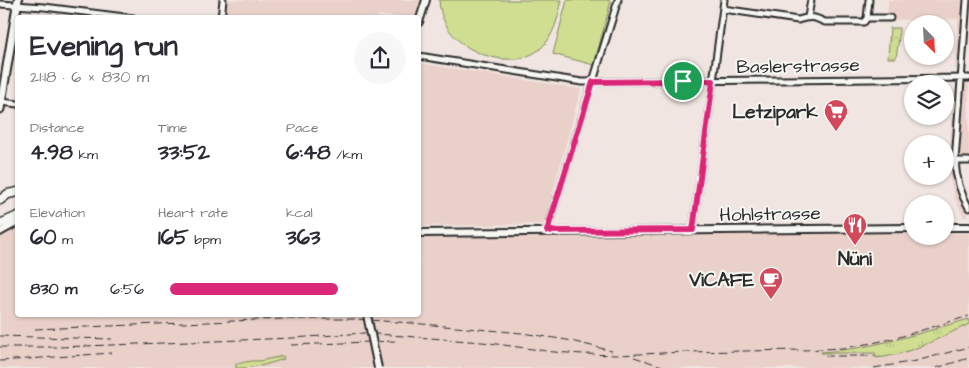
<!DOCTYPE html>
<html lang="en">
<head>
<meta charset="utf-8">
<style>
	body { margin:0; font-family:"Architects Daughter",sans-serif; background:#f7f7f7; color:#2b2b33; height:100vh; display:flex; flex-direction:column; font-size:19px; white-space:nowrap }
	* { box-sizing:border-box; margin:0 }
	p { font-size:16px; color:#7c7c81 }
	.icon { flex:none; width:28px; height:28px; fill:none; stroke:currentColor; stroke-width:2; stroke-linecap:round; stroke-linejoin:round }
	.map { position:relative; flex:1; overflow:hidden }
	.drawer { position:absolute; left:15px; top:15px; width:406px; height:302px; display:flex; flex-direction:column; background:#fff; border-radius:5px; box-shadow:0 1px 4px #0004 }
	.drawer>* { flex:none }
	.needle { width:32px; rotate:156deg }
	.controls { position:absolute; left:904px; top:15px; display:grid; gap:10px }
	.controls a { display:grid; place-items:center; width:50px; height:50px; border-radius:50%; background:#fff; box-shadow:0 1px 4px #0004; font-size:25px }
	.pin { position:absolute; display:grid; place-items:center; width:42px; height:42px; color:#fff; margin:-21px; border:2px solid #fff; border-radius:50%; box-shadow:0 1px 5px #0007 }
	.round { display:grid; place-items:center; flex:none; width:52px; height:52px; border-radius:26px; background:#f7f7f7 }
	.summary { display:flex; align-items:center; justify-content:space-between; height:85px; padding:0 15px }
	h1 { font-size:28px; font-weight:700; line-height:38px }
	.metrics { display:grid; grid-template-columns:repeat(3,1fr); gap:8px; height:85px; padding:5px 15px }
	.metrics div { display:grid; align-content:center }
	.metrics b { font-size:21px; font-weight:700 }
	.metrics small { font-size:14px; font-weight:400 }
	.metrics p { font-size:14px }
	ul { padding:0 15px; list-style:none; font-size:16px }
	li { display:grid; grid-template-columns:80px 60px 1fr; align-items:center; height:38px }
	li i { height:12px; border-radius:6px; background:#db2777 }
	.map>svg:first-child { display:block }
	.built { fill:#e9d1ca }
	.grass { fill:url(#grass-tufts); stroke:#7e845e }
	.forest { fill:url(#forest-crowns); stroke:#7e845e }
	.pitch { fill:#d0de92; stroke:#7e845e }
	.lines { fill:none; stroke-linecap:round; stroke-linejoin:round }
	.minor-casing { stroke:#2b2b2b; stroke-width:9 }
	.tertiary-casing { stroke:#2b2b2b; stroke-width:10 }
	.secondary-casing { stroke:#2b2b2b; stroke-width:11 }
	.primary-casing { stroke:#2b2b2b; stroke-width:11 }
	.minor { stroke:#f6f6f2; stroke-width:5 }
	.tertiary { stroke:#f6f6f2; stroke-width:6 }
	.secondary { stroke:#f6f6f2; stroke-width:7 }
	.primary { stroke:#f6f6f2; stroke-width:8 }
	.rail { stroke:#2b2b2b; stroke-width:1; stroke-dasharray:8 4; stroke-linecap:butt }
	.tertiary-bridge-casing { stroke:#2b2b2b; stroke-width:10; stroke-linecap:butt }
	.tertiary-bridge { stroke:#f6f6f2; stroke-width:6 }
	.route-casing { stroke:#fff; stroke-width:10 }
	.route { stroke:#db2777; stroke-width:6 }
	.labels { text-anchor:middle; stroke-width:4; stroke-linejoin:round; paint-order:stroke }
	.street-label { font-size:19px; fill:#2b2b2b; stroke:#f6f6f2 }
	.poi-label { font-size:19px; font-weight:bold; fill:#2b2b2b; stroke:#f6f6f2; text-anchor:end }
</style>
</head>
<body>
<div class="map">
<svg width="969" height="368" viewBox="0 0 969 368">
	<defs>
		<pattern id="grass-tufts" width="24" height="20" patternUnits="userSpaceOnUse" patternTransform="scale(1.25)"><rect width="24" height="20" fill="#d0de92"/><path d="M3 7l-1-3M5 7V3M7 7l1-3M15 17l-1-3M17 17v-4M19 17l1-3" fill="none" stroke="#b3bf7e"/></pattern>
		<pattern id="forest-crowns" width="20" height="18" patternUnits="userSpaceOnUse" patternTransform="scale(1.25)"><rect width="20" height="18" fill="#d0de92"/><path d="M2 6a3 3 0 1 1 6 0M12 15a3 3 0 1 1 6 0" fill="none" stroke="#b3bf7e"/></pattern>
	</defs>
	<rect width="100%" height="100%" fill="#f0e5e0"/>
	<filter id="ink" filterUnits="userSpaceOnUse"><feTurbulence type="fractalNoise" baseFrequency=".02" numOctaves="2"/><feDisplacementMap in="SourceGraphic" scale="10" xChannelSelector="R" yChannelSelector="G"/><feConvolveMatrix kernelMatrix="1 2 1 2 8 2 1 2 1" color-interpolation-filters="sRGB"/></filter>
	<g filter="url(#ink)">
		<path class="built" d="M 228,0 L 421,0 L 416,17 L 399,17 L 379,15 L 378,18 L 225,17 Z
			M 888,0 L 963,0 L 959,66 L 955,69 L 958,19 L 887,20 Z
			M 419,63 L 581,89 L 544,224 L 419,226 Z
			M 962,77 L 969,77 L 969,162 L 955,162 Z
			M 954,89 L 957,92 L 953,173 L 956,190 L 967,214 L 967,217 L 964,217 L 955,199 L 949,175 L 949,160 Z
			M 17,225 L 18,315 L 419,315 L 419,238 L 912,233 L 912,236 L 945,236 L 945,233 L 969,233 L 969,368 L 0,368 L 0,234 Z"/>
		<path class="grass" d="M 969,319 L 969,324 C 939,338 909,355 876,358 L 875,353 L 821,353 L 821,352 C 872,349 920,333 969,319 Z
			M 283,356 L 284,359 L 261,366 L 260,365 C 252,368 244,368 236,368 L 236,364 C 243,363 251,360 259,361 Z"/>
		<path class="forest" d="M 890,28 L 899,28 L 899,38 L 896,58 L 888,58 Z"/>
		<path class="pitch" d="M 439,0 L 562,0 C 558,17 554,37 540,49 C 530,57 517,60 504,59 C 471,56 441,35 439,0 Z
			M 567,0 L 606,0 L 611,1 L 594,65 L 553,54 Z"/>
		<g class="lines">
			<g class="minor-casing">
				<path id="minor" d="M 869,0 L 867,18 L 890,18
					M 967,0 L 955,161 C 956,178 960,193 969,208
					M 0,4 L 44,7 L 133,18
					M 723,9 L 798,20 C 804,18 812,16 818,19 C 820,20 823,21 825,22 L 864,22 L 867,18
					M 808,17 L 811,0
					M 221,18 L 223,0
					M 419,56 L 582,82 L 969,78
					M 1,102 L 18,104
					M 955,161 L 969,161
					M 693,230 L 724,0
					M 547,231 L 618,0"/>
			</g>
			<g class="tertiary-casing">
				<path id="tertiary" d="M 419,22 L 426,0
					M 945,227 L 969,227
					M 0,232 L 18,222
					M 419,233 L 912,228"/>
			</g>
			<g class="secondary-casing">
				<path id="secondary" d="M 0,109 L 18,0"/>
			</g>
			<g class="primary-casing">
				<path id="primary" d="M 0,200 L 8,194 L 18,192
					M 0,224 L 18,216"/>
			</g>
			<use href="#minor" class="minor"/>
			<use href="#tertiary" class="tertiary"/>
			<use href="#secondary" class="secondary"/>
			<use href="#primary" class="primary"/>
			<path class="rail" d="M 35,329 L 282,319 L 355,319 L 411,323 L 522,333 L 567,340 L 612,351
				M 0,336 L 112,339
				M 291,345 L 396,341
				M 0,347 L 59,347 L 293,338 L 364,333 L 482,342 L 554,352 L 583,354 L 617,355 L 685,352 L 803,350 L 843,348 L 872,343 L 896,338 L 969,316
				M 825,356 L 875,356
				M 634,357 L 668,368
				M 0,361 L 111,353
				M 874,368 L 916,361 L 969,347
				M 936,368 L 969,358"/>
			<g class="tertiary-bridge-casing">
				<path id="tertiary-bridge" d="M 367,315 L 378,368"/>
			</g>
			<use href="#tertiary-bridge" class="tertiary-bridge"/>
		</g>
	</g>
	<g class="lines" filter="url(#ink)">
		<g class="route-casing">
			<path id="route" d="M 683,81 L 713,81 L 693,230 L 547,231 L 593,82 Z"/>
		</g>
		<use href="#route" class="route"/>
	</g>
	<defs>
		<g id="supermarket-pin" transform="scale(1.25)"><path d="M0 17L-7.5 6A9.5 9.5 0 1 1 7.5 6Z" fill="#d1495b" stroke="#f6f6f2"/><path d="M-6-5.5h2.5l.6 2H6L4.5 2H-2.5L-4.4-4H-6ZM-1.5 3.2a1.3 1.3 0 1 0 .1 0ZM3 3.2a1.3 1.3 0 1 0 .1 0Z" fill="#fff"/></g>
		<g id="restaurant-pin" transform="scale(1.25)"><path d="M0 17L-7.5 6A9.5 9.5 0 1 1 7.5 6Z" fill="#d1495b" stroke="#f6f6f2"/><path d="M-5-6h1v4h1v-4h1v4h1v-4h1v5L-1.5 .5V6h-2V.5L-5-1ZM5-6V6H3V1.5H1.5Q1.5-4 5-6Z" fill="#fff"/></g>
		<g id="cafe-pin" transform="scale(1.25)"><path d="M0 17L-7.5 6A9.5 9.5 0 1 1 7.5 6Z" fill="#d1495b" stroke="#f6f6f2"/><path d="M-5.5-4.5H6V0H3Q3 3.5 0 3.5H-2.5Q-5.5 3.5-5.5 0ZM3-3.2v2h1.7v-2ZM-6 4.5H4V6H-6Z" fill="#fff"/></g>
	</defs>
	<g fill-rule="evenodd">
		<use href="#supermarket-pin" x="836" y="111"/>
		<use href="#restaurant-pin" x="855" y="225"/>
		<use href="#cafe-pin" x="771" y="279"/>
	</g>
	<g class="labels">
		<g class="street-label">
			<text transform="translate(798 65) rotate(-1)" y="7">Baslerstrasse</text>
			<text transform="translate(770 213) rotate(-1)" y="7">Hohlstrasse</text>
		</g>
		<g class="poi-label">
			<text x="818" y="118">Letzipark</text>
			<text x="855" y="265" text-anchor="middle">Nüni</text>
			<text x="754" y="286">ViCAFE</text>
		</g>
	</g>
</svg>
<div class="controls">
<a><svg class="needle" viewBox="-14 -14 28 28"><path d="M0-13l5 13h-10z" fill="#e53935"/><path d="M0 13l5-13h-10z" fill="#7c7c81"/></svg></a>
<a><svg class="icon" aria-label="layers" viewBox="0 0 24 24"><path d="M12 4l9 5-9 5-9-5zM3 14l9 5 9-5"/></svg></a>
<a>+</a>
<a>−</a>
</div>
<div class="pin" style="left:683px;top:81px;background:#1e9e55"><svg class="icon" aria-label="arrive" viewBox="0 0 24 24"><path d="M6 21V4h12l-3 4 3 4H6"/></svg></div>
<section class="drawer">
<div class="summary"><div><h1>Evening run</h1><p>21:18 · 6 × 830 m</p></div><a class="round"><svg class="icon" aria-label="share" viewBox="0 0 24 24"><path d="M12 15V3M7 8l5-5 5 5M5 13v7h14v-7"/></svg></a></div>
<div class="metrics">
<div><p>Distance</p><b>4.98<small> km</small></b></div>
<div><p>Time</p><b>33:52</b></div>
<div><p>Pace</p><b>6:48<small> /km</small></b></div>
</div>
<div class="metrics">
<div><p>Elevation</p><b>60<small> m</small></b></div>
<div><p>Heart rate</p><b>165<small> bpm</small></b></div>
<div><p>kcal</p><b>363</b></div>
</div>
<ul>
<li><b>830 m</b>6:56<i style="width:71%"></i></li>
</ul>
</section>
</div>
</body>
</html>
